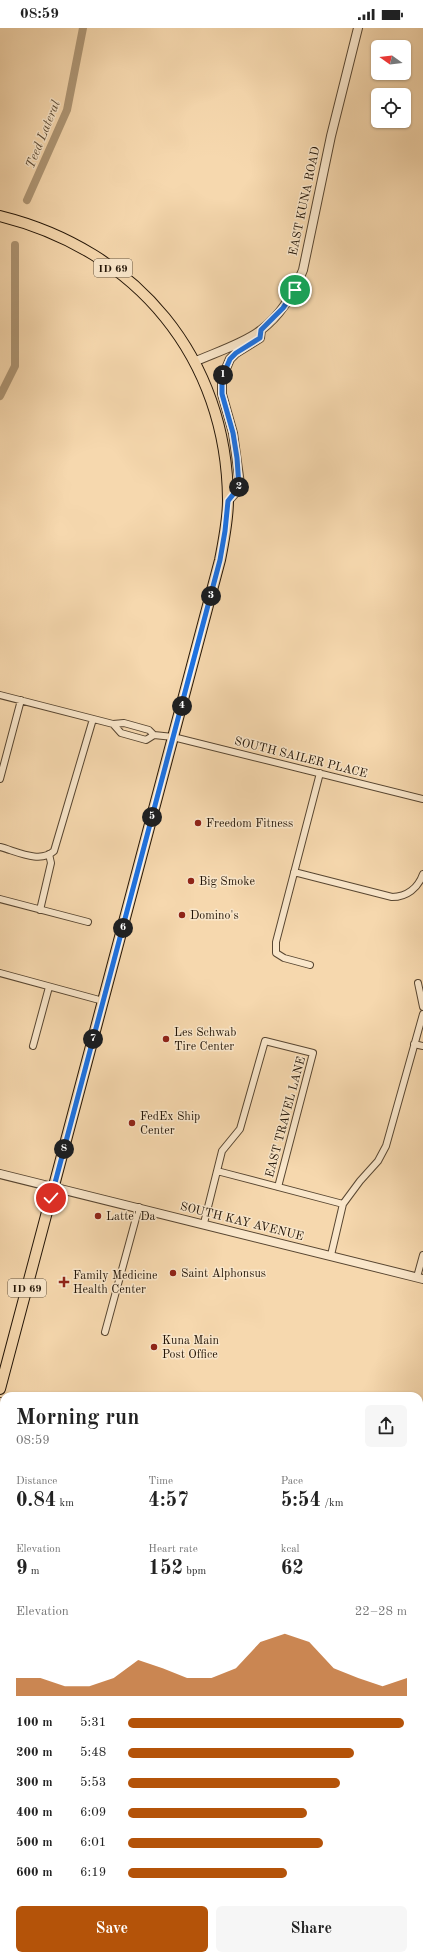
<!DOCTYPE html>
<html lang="en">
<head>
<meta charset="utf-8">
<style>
	body { margin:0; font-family:"Old Standard TT",serif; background:#f6f6f6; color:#222; height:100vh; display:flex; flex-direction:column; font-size:15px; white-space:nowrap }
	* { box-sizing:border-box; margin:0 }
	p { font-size:13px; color:#767676 }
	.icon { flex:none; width:22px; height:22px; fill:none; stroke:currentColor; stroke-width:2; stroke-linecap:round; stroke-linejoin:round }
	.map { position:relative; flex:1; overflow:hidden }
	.sheet { position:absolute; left:0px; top:1364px; width:423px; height:568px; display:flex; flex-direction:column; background:#fff; border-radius:12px 12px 0 0; box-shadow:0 1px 3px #0004 }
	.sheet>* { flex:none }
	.needle { width:26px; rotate:284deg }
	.controls { position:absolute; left:371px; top:12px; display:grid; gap:8px }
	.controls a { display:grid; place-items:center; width:40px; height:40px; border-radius:6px; background:#fff; box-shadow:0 1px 3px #0004; font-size:20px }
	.pin { position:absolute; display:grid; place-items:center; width:34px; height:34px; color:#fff; margin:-17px; border:2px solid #fff; border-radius:50%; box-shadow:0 1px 4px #0007 }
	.km { position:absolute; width:20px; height:20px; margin:-10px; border-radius:50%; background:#222; color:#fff; font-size:11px; line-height:20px; text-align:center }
	.round { display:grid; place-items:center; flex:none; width:42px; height:42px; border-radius:6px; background:#f6f6f6 }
	.overview { display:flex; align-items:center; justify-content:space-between; height:68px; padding:0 16px }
	h1 { font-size:22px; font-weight:700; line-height:30px }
	.figures { display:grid; grid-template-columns:repeat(3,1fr); gap:6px; height:68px; padding:4px 16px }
	.figures div { display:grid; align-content:center }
	.figures b { font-size:20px; font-weight:700 }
	.figures small { font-size:11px; font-weight:400 }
	.figures p { font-size:11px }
	.chart { height:112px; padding:8px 16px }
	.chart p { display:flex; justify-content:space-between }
	.chart svg { width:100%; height:72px; margin-top:4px; fill:#b45309; opacity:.7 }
	.cta { display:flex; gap:8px; margin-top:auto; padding:8px 16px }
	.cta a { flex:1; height:46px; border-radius:6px; background:#b45309; color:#fff; font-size:16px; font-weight:700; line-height:46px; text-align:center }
	.cta a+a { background:#f6f6f6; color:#222 }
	ul { padding:0 16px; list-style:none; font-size:13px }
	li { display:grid; grid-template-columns:64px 48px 1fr; align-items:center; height:30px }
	li i { height:10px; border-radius:5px; background:#b45309 }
	.status { display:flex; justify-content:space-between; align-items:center; height:28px; padding:0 20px; background:#fff; direction:ltr }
	.status svg { height:11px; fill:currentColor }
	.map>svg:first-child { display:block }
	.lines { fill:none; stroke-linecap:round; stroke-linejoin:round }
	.stream { stroke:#766249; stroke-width:2.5 }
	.canal { stroke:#ae9675; stroke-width:8 }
	.minor-casing { stroke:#584631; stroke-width:8 }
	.tertiary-casing { stroke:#584631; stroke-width:10 }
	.primary-casing { stroke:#231507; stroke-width:12 }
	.minor { stroke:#f9e6ca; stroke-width:6 }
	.tertiary { stroke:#f9e6ca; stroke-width:8 }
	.primary { stroke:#f6d8ae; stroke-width:10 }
	.rail { stroke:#231507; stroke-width:2.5; stroke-dasharray:7 7; stroke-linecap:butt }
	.route-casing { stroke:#fff; stroke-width:8 }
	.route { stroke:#1a73e8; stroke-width:5 }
	.poi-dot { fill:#8f2418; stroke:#f9e6ca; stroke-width:1.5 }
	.labels { text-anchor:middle; stroke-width:3; stroke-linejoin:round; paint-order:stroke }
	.shield { fill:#f9e6ca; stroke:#635442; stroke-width:1 }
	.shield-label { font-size:11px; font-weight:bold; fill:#231507 }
	.street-label { font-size:12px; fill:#231507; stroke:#f9e6ca }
	.poi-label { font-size:12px; fill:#231507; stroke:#f9e6ca; text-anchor:start }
	.water-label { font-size:13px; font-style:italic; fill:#5b4933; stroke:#f9e6ca }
</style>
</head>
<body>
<div class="status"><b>08:59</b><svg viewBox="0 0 49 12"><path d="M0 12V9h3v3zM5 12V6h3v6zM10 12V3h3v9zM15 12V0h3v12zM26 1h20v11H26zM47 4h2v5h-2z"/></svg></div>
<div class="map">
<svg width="423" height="1932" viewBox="0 0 423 1932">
	<rect width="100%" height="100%" fill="#f6d8ae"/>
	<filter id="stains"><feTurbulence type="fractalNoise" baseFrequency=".005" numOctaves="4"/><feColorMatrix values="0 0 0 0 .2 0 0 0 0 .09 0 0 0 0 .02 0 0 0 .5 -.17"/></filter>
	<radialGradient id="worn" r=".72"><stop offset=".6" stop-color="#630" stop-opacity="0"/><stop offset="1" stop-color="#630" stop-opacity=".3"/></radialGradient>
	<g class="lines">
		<path class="stream" d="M 419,1515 L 423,1498
			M 97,1932 L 100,1928"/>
		<path class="canal" d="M 27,172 L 67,82 L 83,0
			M 0,368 L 15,338 L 15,217
			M 423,1932 L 423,1924"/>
		<g class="minor-casing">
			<path id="minor" d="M 0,667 L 113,696
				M 154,707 L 146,712 L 121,705 L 113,696 L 124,695 L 149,702 L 154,707 L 173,709 L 423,771
				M 0,751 L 21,672
				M 0,819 C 16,823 40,836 54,823 L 93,691
				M 294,844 L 392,869 C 407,869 418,860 423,846
				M 0,871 L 88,894
				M 40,882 L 51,835 L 49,826
				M 310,937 L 284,930 L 276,925 L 276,914 L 320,745
				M 0,945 L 103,973
				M 418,955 L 423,979
				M 414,1016 L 423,1018
				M 33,1018 L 49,959
				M 217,1143 L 343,1176
				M 204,1195 L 222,1123 L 240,1101 L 265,1013 L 313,1025 L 278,1159
				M 331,1227 L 343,1176 L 360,1153 L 378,1133 L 386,1118 L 423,986
				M 417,1249 L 423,1227
				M 105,1304 L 139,1179
				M 0,1373 L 4,1374
				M 0,1619 L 4,1620"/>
		</g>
		<g class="tertiary-casing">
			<path id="tertiary" d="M 194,334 C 214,325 245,315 261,302 C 281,287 294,265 303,242 L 331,108 L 358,0
				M 228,473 L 238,462 L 240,456 L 233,405 L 222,366 L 222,350 L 230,331 L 236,325 L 260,310 L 261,302
				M 0,1146 L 423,1251
				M 419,1636 L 423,1631
				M 328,1932 L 329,1928"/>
		</g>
		<g class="primary-casing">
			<path id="primary" d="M 0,188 C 137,222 227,330 228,472 C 228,492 224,512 220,532 L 0,1361"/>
		</g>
		<use href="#minor" class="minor"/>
		<use href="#tertiary" class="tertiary"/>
		<use href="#primary" class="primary"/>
		<path class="rail" d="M 419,1561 L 423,1555
			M 128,1932 L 131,1928"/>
	</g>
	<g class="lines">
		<g class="route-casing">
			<path id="route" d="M 51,1170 L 220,532 L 225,503 L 228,473 L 239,459 L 237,430 L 233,405 L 222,366 L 222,350 L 230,331 L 236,325 L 260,310 L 261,302 L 283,280 L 295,262"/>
		</g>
		<use href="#route" class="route"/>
	</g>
	<g class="poi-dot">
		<circle cx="198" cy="795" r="4"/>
		<circle cx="191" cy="853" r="4"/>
		<circle cx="182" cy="887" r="4"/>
		<circle cx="166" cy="1011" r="4"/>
		<circle cx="132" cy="1095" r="4"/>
		<circle cx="98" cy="1188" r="4"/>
		<circle cx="173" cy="1245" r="4"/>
		<path d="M62 1248h4v4h4v4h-4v4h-4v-4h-4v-4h4z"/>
		<circle cx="154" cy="1319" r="4"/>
	</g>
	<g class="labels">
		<g class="shield">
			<rect x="94" y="231" width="38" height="18" rx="3"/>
			<rect x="8" y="1251" width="38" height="18" rx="3"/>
		</g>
		<g class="shield-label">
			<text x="113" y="244">ID 69</text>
			<text x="27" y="1264">ID 69</text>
		</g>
		<g class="street-label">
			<text transform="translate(304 173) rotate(-78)" y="4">EAST KUNA ROAD</text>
			<text transform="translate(301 729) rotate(14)" y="4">SOUTH SAILER PLACE</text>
			<text transform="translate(285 1089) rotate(-75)" y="4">EAST TRAVEL LANE</text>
			<text transform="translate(242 1193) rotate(14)" y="4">SOUTH KAY AVENUE</text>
		</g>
		<g class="poi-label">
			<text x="206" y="799">Freedom Fitness</text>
			<text x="199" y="857">Big Smoke</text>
			<text x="190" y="891">Domino's</text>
			<text x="174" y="1008">Les Schwab<tspan x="174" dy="14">Tire Center</tspan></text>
			<text x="140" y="1092">FedEx Ship<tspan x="140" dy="14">Center</tspan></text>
			<text x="106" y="1192">Latte' Da</text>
			<text x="181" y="1249">Saint Alphonsus</text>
			<text x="73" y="1251">Family Medicine<tspan x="73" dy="14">Health Center</tspan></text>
			<text x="162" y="1316">Kuna Main<tspan x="162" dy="14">Post Office</tspan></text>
		</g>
		<g class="water-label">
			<text transform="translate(42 106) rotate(-68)" y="5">Teed Lateral</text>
		</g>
	</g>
	<rect width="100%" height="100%" filter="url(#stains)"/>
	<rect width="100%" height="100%" fill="url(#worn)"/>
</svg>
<div class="controls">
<a><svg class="needle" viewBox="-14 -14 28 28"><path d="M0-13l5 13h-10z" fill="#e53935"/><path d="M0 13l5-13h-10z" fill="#767676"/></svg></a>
<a><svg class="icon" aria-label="locate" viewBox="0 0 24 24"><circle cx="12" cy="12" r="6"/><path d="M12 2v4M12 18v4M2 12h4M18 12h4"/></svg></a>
</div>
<div class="pin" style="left:295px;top:262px;background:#1e9e55"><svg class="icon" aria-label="arrive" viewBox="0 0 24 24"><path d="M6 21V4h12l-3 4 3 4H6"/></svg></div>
<div class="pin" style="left:51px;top:1170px;background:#d93025"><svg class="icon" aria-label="check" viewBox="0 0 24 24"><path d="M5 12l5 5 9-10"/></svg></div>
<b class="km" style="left:223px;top:347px">1</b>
<b class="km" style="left:239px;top:459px">2</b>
<b class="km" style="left:211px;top:568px">3</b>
<b class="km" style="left:182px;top:678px">4</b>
<b class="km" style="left:152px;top:789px">5</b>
<b class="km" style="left:123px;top:900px">6</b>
<b class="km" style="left:93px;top:1011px">7</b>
<b class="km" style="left:64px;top:1121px">8</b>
<section class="sheet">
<div class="overview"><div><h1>Morning run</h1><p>08:59</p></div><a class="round"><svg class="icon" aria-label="share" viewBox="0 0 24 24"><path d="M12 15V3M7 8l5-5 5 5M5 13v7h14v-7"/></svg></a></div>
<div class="figures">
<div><p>Distance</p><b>0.84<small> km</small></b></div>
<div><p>Time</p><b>4:57</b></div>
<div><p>Pace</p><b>5:54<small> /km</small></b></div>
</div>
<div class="figures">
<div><p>Elevation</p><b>9<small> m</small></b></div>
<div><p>Heart rate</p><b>152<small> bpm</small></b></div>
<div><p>kcal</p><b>62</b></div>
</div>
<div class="chart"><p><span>Elevation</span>22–28 m</p>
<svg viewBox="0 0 160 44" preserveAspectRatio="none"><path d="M0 44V33L10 33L20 38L30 38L40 33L50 22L60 27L70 33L80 33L90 27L100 11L110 6L120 11L130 27L140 33L150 38L160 33V44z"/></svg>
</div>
<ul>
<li><b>100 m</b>5:31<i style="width:99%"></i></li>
<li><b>200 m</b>5:48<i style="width:81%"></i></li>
<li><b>300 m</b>5:53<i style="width:76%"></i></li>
<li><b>400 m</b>6:09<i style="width:64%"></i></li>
<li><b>500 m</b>6:01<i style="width:70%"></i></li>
<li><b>600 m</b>6:19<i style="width:57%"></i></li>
</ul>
<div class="cta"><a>Save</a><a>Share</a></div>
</section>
</div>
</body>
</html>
